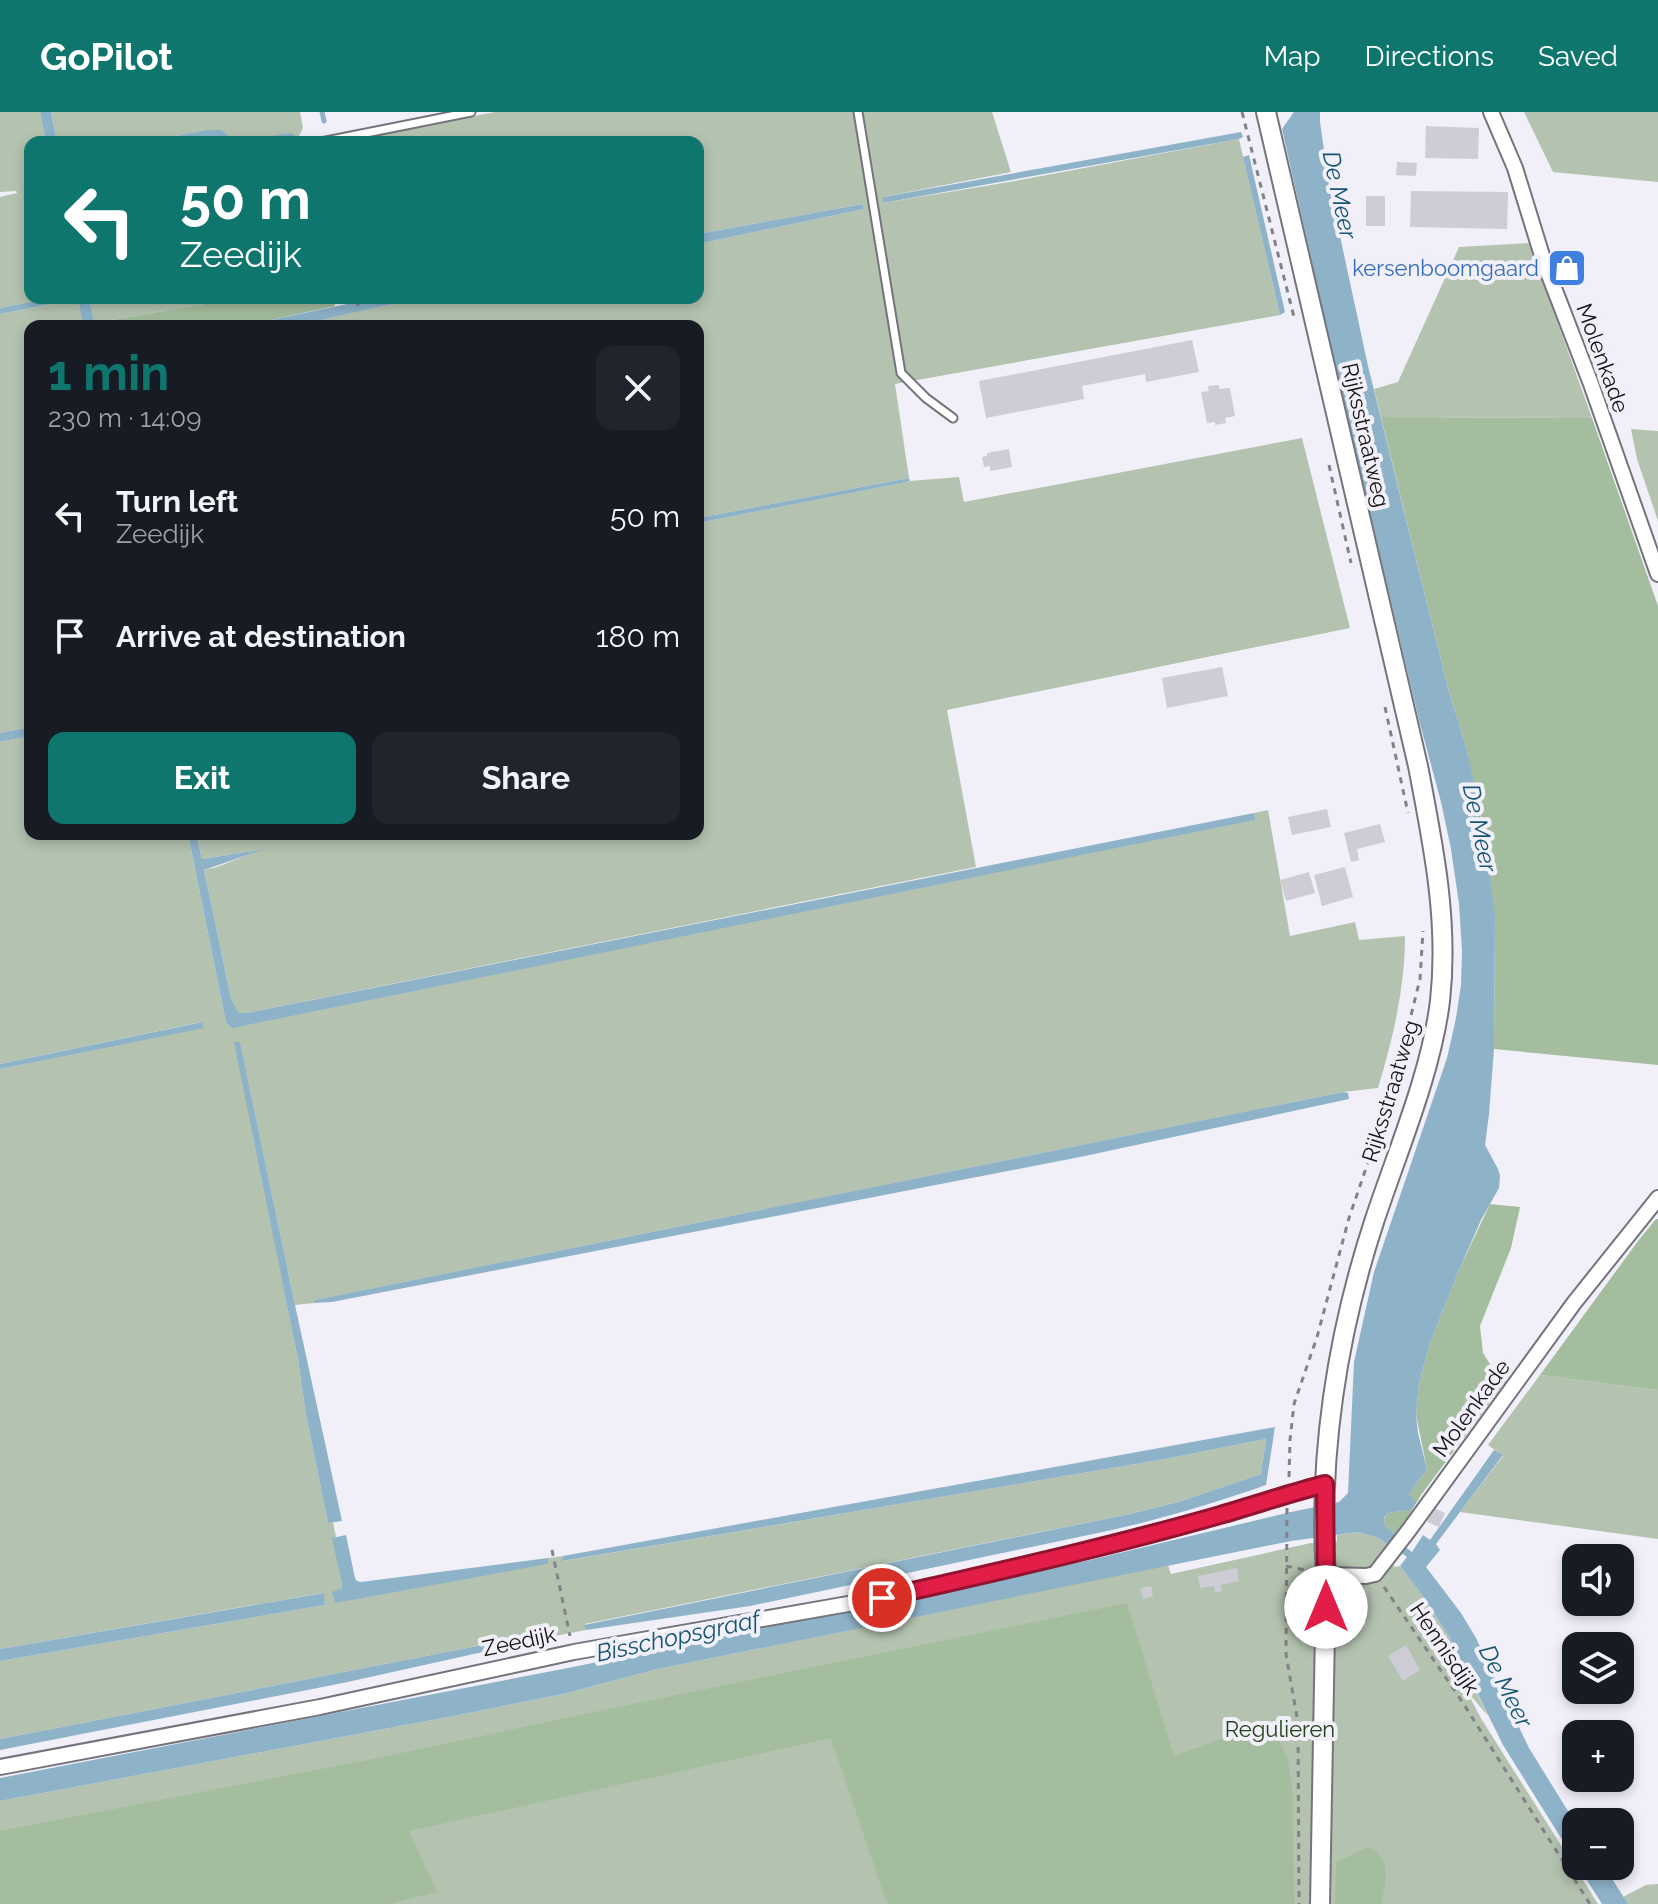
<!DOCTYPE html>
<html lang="en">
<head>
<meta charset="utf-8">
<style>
  :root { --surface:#171b24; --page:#20242c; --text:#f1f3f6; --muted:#9ea1a6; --accent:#0f766e }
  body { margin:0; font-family:Raleway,sans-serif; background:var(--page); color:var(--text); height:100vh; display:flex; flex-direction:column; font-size:30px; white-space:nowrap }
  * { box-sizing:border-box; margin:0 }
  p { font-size:26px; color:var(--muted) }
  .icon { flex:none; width:44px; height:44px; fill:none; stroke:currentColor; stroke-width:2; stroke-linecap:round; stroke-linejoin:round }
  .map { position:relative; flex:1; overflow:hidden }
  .side { position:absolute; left:24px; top:208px; width:680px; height:520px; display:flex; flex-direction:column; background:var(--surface); border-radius:16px; box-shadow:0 4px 12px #0003 }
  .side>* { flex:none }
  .banner { position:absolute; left:24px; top:24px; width:680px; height:168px; border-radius:16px; box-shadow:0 4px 12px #0003; background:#0f766e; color:#fff; overflow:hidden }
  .fabs { position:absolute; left:1562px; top:1432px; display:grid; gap:16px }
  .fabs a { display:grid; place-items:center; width:72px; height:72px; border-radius:16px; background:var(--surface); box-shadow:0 4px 12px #0003; font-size:40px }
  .pin { position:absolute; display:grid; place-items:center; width:68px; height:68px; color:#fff; margin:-34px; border:4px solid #fff; border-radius:50%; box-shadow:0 2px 8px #0007 }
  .me { position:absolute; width:88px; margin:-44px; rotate:0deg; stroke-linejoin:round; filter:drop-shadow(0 0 6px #0008) }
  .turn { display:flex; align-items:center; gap:28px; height:168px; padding:0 24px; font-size:36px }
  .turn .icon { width:104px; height:104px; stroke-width:2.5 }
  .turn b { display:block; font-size:56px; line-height:68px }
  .round { display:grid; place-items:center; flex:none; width:84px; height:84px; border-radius:16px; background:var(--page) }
  .summary { display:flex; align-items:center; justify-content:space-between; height:136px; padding:0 24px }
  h1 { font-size:48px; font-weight:700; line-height:60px; color:var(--accent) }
  .primary-button { display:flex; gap:16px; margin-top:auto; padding:16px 24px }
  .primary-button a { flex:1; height:92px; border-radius:16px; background:var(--accent); color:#fff; font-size:32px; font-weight:700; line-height:92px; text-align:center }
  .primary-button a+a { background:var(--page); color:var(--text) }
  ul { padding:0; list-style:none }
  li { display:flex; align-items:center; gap:24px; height:120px; padding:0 24px }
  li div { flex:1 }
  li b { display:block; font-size:30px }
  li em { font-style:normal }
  header { display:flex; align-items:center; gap:48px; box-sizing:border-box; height:112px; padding:0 40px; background:var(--accent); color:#fff }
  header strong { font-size:38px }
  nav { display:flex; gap:44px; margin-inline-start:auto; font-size:28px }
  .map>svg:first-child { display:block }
  .green { fill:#b4c3b0 }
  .forest { fill:#a4bd9e }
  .water { fill:#8eb3c9 }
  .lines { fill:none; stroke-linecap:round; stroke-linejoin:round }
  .stream { stroke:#8eb3c9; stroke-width:5 }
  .building { fill:#ceccd5 }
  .service-casing { stroke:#75747c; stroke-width:11 }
  .minor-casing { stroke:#75747c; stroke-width:18 }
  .secondary-casing { stroke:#75747c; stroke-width:22 }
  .path { stroke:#838288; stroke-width:3; stroke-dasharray:6 6; stroke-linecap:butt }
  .service { stroke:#fff; stroke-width:7 }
  .minor { stroke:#fff; stroke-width:14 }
  .secondary { stroke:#fff; stroke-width:18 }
  .route-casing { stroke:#92132f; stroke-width:20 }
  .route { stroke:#e11d48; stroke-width:14 }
  .labels { text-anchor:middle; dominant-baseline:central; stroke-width:8; stroke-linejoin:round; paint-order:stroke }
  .shop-label { font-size:22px; fill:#366cbe; stroke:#f1eff8; text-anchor:end }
  .street-label { font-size:22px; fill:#141316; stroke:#f1eff8 }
  .park-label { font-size:22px; fill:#214317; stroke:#f1eff8 }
  .water-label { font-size:24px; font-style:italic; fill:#145574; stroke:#f1eff8 }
</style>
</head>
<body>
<header>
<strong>GoPilot</strong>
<nav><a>Map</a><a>Directions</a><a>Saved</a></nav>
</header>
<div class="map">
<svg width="1658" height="1792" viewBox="0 0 1658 1792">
  <rect width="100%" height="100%" fill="#f1eff8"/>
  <!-- green -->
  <path class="green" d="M0,0H40L46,30H30V186H51L0,196V85L17,81L16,79L0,80Z
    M51,0H300L303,16L298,26L301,30H297L298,26L237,29L221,18H206L156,28L153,30H57Z
    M495,0H992L1011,60L883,85V91L1015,69L1239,27L1280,203L895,272L909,366L698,406V214H294L420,186H698V132L864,97L863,92L698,122V30H338Z
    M1524,0H1658V70L1553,60Z
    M1529,131L1592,306L1381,305L1374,277L1398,270L1459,135Z
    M89,186H239L94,211Z
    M73,188L79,192L83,214H30V615L0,621V202Z
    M1631,317L1658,319V409L1637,347Z
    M1302,326L1350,516L947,598L976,755L247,901H239L231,886L204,758L217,755L260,738L202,747L196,722H698V411L910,369L959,365L964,390Z
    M30,624V722H188L224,901L226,910L239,913L1254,708V701L1268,698L1290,824L1355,810L1359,828L1405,824C1405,875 1393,927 1378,976L1343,980L316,1188L314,1191L295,1193L240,931L235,930L298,1248L306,1303L328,1411L333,1410L336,1425L333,1426L342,1473V1476L338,1478L548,1452V1446L563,1444V1449L1160,1348L1266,1327L1261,1362L1178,1390L1130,1402L585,1512L586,1518L555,1524L553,1521L498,1530L0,1627V1549L325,1493L323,1481L0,1537V957L204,915L201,910L0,952V630Z
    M1540,1263L1658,1278V1427L1460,1400L1503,1344L1488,1333Z
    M1358,1420L1378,1426L1389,1433L1381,1440L1395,1455L1400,1454L1425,1487L1450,1526L1488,1604L1466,1578L1482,1608L1598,1792H0V1689L459,1603L563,1582L658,1557L1124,1462L1168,1453L1171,1462L1311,1431L1337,1430V1423Z
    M1658,1772V1792H1628L1623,1785L1646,1773Z"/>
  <!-- forest -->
  <path class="forest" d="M239,186H334L335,194L242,214H95L94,211Z
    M1381,305L1592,306L1658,494V953L1494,937L1495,803L1480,700L1467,638L1448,576Z
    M1490,1092L1520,1095L1511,1136L1480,1214L1483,1241L1493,1257L1506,1269L1421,1383L1397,1423L1385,1414L1384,1407L1388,1401L1409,1398L1415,1392L1409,1382L1427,1357L1416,1303L1419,1272L1430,1231L1460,1156Z
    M1656,1107H1658V1278L1540,1263L1638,1129Z
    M1127,1491L1174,1644L1270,1610L1288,1647L1293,1686L1294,1792H887L831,1626L409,1719L437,1780L389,1792H0V1719L373,1647L613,1596Z
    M1368,1735C1393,1747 1386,1769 1381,1792H1335L1336,1750Z"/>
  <!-- water -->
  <path class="water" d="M40,0H51L57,30H46Z
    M1294,0H1320V10L1329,73L1368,254L1448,576L1467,638L1475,674L1489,756L1495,803L1494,937L1489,1002L1485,1033L1498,1057L1500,1064L1499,1076L1481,1108L1460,1156L1430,1231L1419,1272L1416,1303L1418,1321L1427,1357L1409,1382L1416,1391L1410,1398L1388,1401L1384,1406L1385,1414L1397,1423L1389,1433L1378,1426L1358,1420L1291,1429L658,1557L563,1582L459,1603L0,1689V1666L573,1555L1086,1449L1291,1400L1339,1390L1348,1381L1354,1250L1374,1160L1447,946L1456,906L1461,873L1462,839L1459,792L1451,737L1441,690L1419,608L1335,254L1282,17Z
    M206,18H221L237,29L291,21L298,26L297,30H153L156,28Z
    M1241,20L1243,25L1239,27L883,91V85Z
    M1249,43L1285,200L1280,203L1243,45Z
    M863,92L864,97L698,132V122Z
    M51,186H89L95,214H83L79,192L72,188L0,202V196Z
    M376,186H420L294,214H242Z
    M909,366L910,369L901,371L698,411V406Z
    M30,615V624L0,630V621Z
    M1254,701L1255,708L232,916L226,910L224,901L188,722H196L202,747L265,737L204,758L231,886L239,901H247Z
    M202,910L204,916L0,957V952Z
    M234,930H240L295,1193L342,1409L328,1411L306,1303L298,1248Z
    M1343,980L1348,981L1349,987L1085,1044L332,1190L314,1191L315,1188Z
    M1275,1315L1266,1373C1215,1391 1165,1406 1112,1418L750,1494L586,1518L584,1513L1130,1402L1178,1390L1261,1362L1266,1327L1160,1348L562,1449L563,1444Z
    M1494,1338L1503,1343L1436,1432L1440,1438L1426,1455L1461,1501L1476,1526L1529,1636L1576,1712V1750L1503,1633L1450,1526L1425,1487L1400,1454L1407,1445L1400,1440L1404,1434L1412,1440L1423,1423L1430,1428Z
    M346,1423L355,1466L357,1469L361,1470L548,1446V1452L335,1491L332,1480L342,1476V1473L332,1426Z
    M324,1481L325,1493L0,1549V1537Z
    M553,1521L555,1524L343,1571L0,1638V1627L498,1530Z
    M1578,1754H1604L1628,1792H1602Z"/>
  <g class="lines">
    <!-- stream -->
    <path class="stream" d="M322,0L324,9"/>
  </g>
  <!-- building -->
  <path class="building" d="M1426,14L1479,16L1478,47L1425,46Z
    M1397,50L1417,51L1416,64L1396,63Z
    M1411,79L1508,80L1507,117L1410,115Z
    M1366,84H1385V114H1366Z
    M1570,139L1579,165L1562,171L1553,145Z
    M1192,228L1199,260L1146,270L1145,262L1082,274L1084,287L986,306L979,269Z
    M1219,273V277L1230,276L1235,304L1225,306L1226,311L1215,313V310L1207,311L1201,280L1209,279L1208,274Z
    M1009,337L1012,355L990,359V354L984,355L982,345L987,344V341Z
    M1222,555L1228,584L1167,596L1162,566Z
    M1327,697L1331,715L1292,723L1288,705Z
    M1380,712L1385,730L1357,737L1359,748L1351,750L1344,721Z
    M1345,755L1353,785L1322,794L1314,763Z
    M1309,760L1315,781L1286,789L1280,768Z
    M1434,1396L1445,1401L1439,1415L1427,1410Z
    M1237,1456L1239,1469L1221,1473L1222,1479L1215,1481L1214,1474L1200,1476L1198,1464Z
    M1151,1474L1153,1484L1143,1487L1140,1476Z
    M1340,1476H1368L1366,1515H1339Z
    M1406,1533L1420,1558L1403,1569L1388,1544Z"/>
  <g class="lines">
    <!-- service casing -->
    <g class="service-casing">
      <path id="service" d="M858,0L901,261L926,286L953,306
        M321,30L471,0"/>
    </g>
    <!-- minor casing -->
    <g class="minor-casing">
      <path id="minor" d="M1491,0L1515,56L1544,150L1591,272L1658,462
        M1326,1463L1366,1464L1375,1462L1409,1418L1574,1191L1658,1086
        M0,1655L320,1595L574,1540L882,1486L1068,1443L1221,1403L1289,1381L1325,1372"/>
    </g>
    <!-- secondary casing -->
    <g class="secondary-casing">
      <path id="secondary" d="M1266,0L1418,654C1433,732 1449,809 1440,889C1431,962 1397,1040 1374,1110C1337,1223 1318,1345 1326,1463L1320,1792"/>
    </g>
    <!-- path -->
    <path class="path" d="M1242,0L1295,209
      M357,188L359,200
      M1329,353L1351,451
      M1385,595L1408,701
      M1289,1365L1290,1328L1294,1292L1317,1225L1349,1106L1392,980L1420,867L1423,819
      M1287,1396L1286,1542L1298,1611L1299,1792
      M552,1438L570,1524
      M1286,1454L1309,1459
      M1384,1475L1463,1591L1590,1792"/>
    <!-- service -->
    <use href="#service" class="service"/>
    <!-- minor -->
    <use href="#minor" class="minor"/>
    <!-- secondary -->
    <use href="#secondary" class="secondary"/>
  </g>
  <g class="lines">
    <!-- route casing -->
    <g class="route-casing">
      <path id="route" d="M882,1486C995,1460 1109,1435 1220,1403C1255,1393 1290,1381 1325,1372L1326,1495"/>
    </g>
    <!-- route -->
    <use href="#route" class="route"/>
  </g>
  <!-- icons -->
  <defs>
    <g id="shop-square" transform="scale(2)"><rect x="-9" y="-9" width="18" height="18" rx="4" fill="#3f7fe0" stroke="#f1eff8"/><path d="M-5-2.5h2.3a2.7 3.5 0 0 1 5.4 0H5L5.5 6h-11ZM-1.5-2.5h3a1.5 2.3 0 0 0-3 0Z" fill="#fff"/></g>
  </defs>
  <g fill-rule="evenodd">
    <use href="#shop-square" x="1567" y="156"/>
  </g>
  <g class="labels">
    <!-- shop labels -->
    <g class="shop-label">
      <text x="1539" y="156">kersenboomgaard</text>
    </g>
    <!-- street labels -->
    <g class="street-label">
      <text transform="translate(1603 246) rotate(70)">Molenkade</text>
      <text transform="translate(1366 323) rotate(77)">Rijksstraatweg</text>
      <text transform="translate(1390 979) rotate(-73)">Rijksstraatweg</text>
      <text transform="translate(1471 1296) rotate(-54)">Molenkade</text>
      <text transform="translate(519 1529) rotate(-12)">Zeedijk</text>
      <text transform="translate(1445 1536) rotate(56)">Hennisdijk</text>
    </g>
    <!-- park labels -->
    <g class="park-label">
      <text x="1280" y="1617">Regulieren</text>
    </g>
    <!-- water labels -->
    <g class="water-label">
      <text transform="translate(1340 83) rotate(78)">De Meer</text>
      <text transform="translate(1480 716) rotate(78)">De Meer</text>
      <text transform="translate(678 1524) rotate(-12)">Bisschopsgraaf</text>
      <text transform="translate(1506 1574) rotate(63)">De Meer</text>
    </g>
  </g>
</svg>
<div class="fabs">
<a><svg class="icon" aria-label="sound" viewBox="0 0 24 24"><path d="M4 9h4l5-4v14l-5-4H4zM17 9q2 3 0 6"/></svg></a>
<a><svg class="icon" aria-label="layers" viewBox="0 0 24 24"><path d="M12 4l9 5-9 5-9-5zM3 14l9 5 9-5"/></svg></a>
<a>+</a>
<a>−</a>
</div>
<div class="pin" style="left:882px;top:1486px;background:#d93025"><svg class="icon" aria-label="arrive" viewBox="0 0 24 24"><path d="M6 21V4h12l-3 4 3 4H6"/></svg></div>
<svg class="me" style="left:1326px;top:1495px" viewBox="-20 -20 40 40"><circle r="19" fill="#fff"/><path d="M0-13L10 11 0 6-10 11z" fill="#e11d48"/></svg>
<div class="banner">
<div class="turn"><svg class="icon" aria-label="left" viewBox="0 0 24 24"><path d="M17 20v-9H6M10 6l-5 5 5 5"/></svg><div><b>50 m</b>Zeedijk</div></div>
</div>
<section class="side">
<div class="summary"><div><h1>1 min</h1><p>230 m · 14:09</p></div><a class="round"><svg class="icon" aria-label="close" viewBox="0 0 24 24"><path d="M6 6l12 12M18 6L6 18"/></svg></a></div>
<ul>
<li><svg class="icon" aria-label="left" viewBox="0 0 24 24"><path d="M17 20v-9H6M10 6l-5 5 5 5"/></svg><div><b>Turn left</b><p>Zeedijk</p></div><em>50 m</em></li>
<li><svg class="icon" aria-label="arrive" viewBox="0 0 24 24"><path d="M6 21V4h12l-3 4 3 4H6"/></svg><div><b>Arrive at destination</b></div><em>180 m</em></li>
</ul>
<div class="primary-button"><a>Exit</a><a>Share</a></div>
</section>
</div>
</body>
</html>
